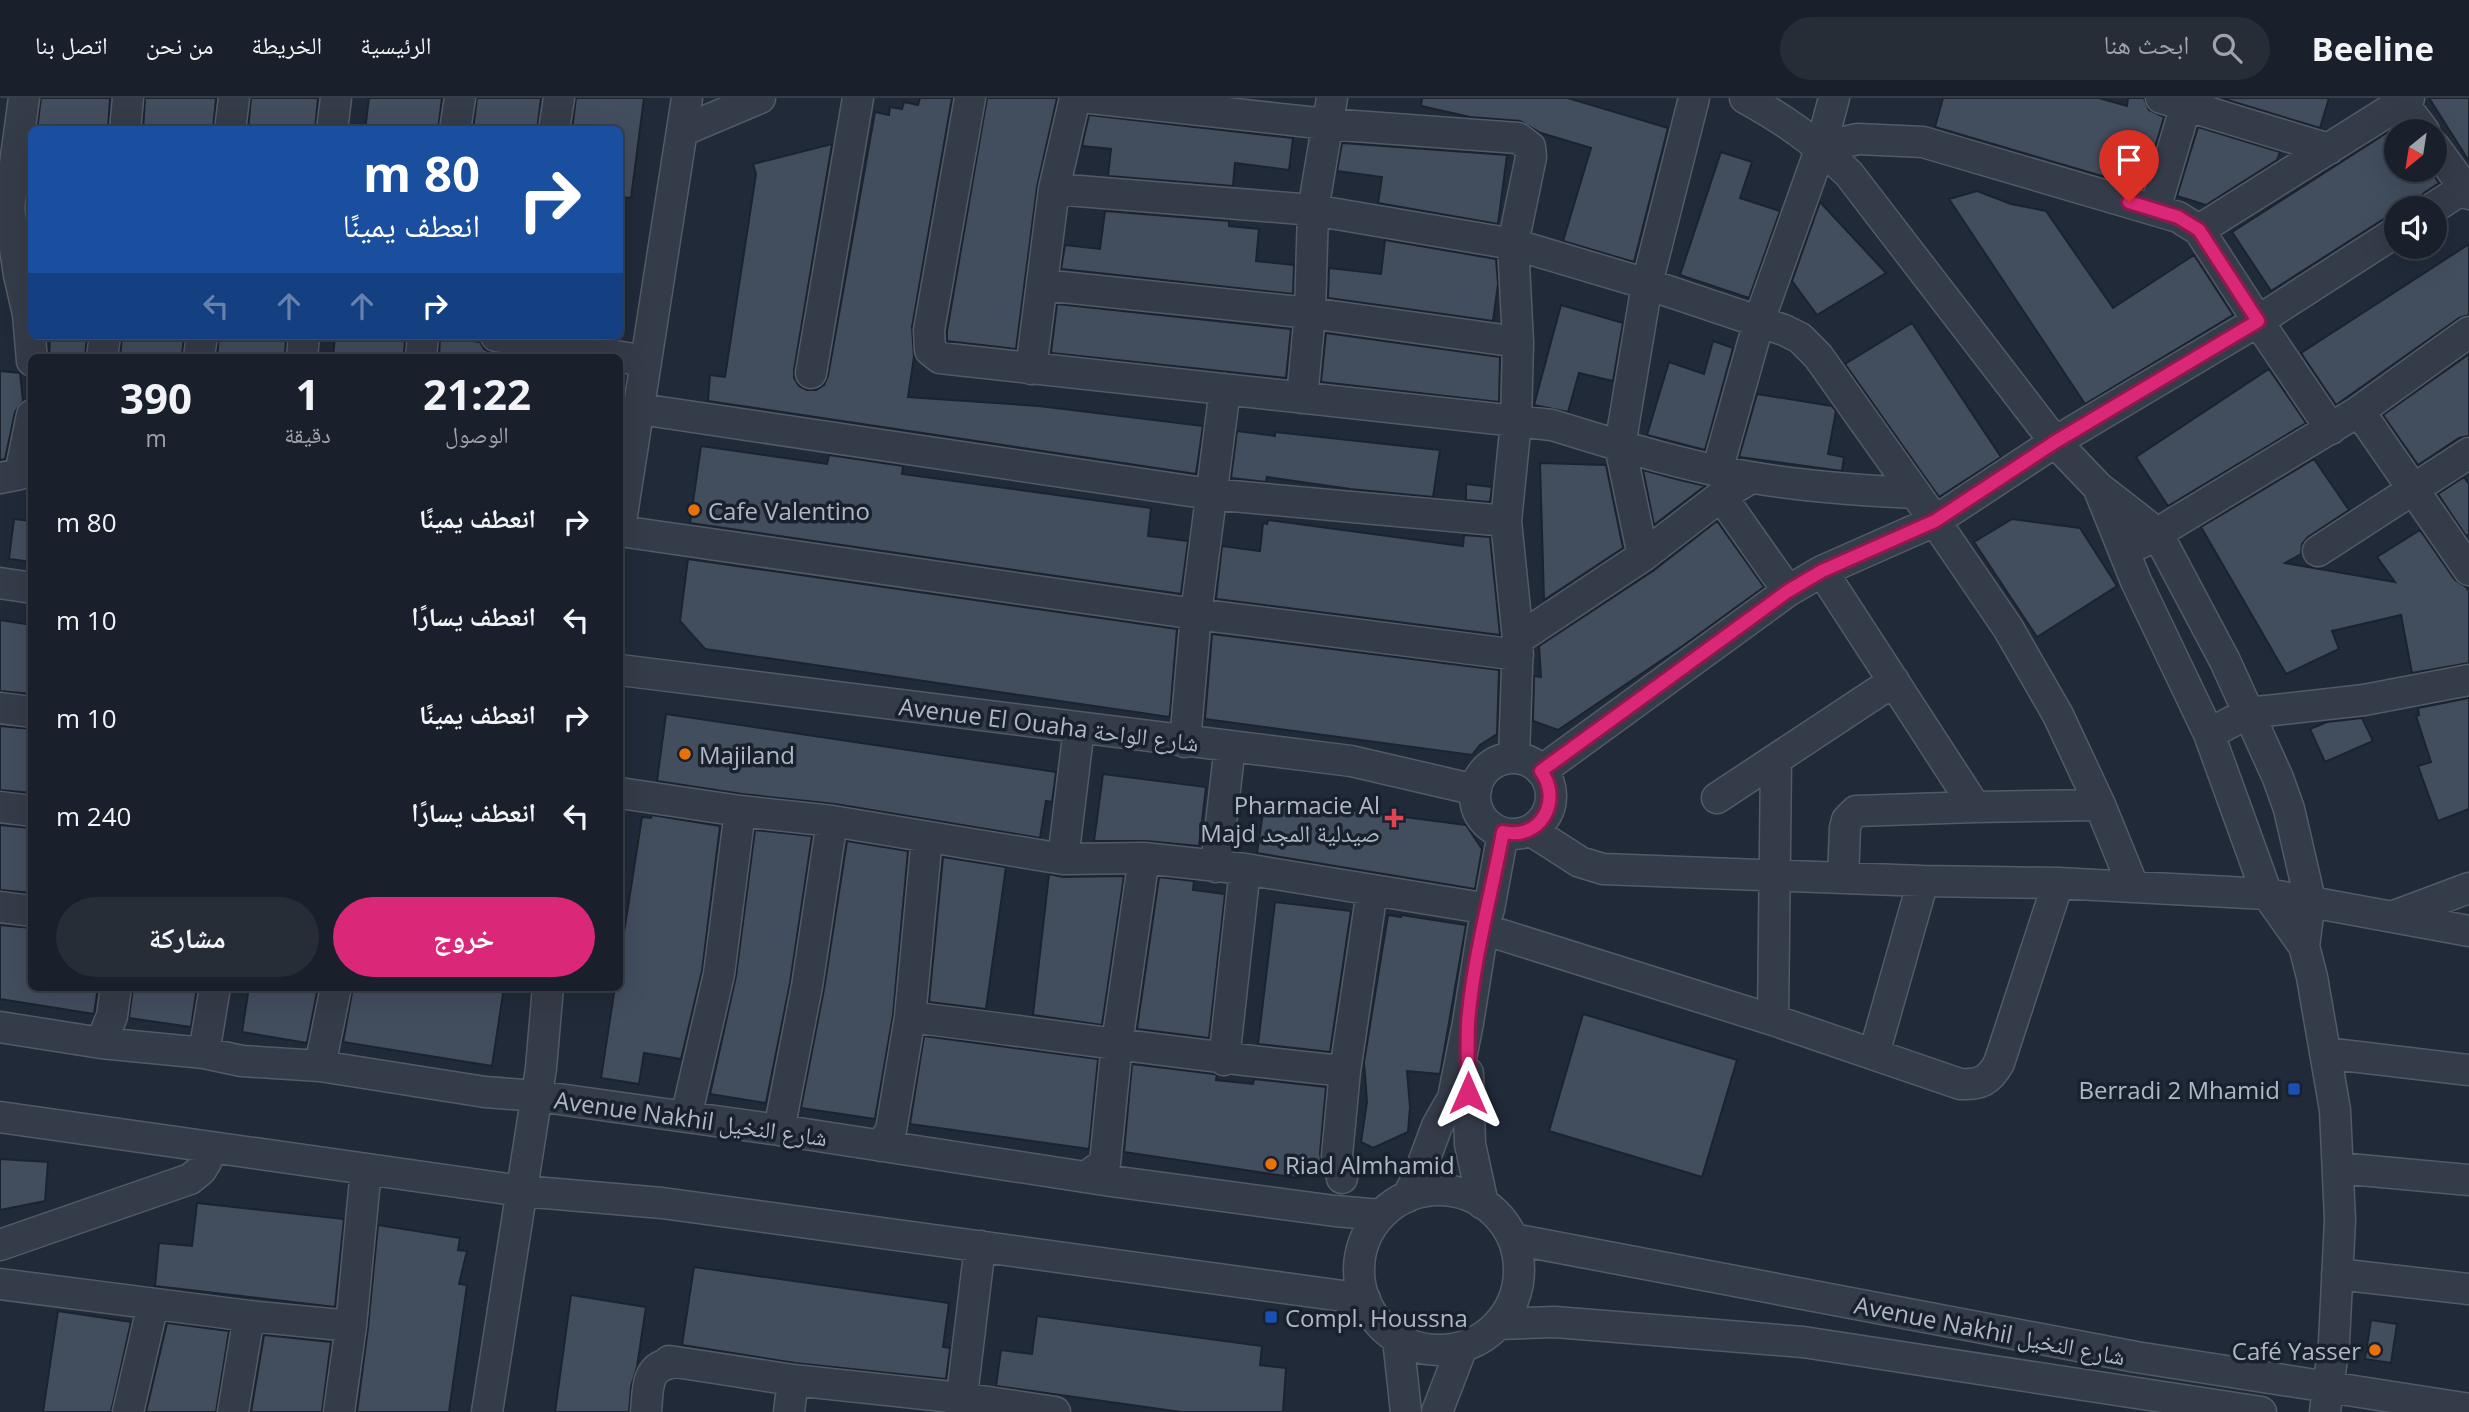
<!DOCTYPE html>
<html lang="ar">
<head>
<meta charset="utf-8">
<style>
  :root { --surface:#19202b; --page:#262d37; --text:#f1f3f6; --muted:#9fa3a9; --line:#373e47; --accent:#db2777 }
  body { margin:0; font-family:"Open Sans","Noto Naskh Arabic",sans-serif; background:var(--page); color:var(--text); direction:rtl; height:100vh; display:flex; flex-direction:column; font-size:26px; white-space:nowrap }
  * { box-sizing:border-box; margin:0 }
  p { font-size:23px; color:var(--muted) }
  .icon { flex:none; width:38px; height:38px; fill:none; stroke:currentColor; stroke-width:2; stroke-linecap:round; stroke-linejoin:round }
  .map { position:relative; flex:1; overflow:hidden; direction:ltr }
  .details { position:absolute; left:28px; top:256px; width:595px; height:637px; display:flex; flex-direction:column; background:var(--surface); border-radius:10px; box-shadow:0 7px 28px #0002,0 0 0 2px var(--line); direction:rtl }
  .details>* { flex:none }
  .top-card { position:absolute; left:28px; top:28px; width:595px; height:214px; border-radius:10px; box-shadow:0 7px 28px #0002,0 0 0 2px var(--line); direction:rtl; background:#1a4fa0; color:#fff; overflow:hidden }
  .needle { width:46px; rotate:210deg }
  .controls { position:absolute; left:2384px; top:21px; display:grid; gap:14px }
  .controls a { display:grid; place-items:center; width:63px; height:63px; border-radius:50%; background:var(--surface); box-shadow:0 7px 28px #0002,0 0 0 2px var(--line); font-size:35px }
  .pin { position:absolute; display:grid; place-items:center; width:60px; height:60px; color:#fff; margin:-72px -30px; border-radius:50% 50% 50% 0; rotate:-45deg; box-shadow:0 0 7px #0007 }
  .pin .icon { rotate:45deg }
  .me { position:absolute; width:77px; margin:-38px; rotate:0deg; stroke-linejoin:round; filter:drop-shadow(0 0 5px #0008) }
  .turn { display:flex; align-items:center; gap:24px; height:147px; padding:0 28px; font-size:32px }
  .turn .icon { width:91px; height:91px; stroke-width:2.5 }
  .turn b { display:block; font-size:49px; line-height:60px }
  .lanes { display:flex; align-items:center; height:66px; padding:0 28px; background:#0003; justify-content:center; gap:35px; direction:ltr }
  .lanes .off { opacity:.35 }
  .eta { display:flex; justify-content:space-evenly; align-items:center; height:119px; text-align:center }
  .eta b { font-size:42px; font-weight:700; line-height:49px }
  .primary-button { display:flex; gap:14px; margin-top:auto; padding:14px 28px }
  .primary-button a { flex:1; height:80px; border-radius:42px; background:var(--accent); color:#fff; font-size:28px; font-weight:700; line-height:80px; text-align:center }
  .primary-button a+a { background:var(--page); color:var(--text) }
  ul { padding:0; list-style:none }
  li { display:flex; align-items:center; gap:21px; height:98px; padding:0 28px }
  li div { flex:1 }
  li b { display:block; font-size:26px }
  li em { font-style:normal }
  header { display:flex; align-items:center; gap:42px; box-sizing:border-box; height:98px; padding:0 35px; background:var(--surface); border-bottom:2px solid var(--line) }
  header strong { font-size:33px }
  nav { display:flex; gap:38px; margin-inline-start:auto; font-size:24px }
  .search { width:490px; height:63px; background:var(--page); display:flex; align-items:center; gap:18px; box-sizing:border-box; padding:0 24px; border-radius:38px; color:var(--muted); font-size:26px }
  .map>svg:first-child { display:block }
  .building { fill:#424d5e; stroke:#1c2330; stroke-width:2 }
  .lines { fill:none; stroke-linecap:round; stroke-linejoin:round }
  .minor-casing { stroke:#525a67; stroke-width:33 }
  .minor { stroke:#353c49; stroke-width:30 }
  .route-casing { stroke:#8e194d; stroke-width:18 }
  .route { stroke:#db2777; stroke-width:12 }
  .food-dot { fill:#e8710a; stroke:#1a212e; stroke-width:2.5 }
  .health-dot { fill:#e0444e; stroke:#1a212e; stroke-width:2.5 }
  .transit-dot { fill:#1a4fb4; stroke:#1a212e; stroke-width:2.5 }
  .labels { text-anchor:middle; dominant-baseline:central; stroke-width:7; stroke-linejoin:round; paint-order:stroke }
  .poi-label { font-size:24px; fill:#afb7c5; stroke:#1a212e; text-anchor:start }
  .street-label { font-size:24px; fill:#afb7c5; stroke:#1a212e }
</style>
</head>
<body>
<header>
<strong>Beeline</strong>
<div class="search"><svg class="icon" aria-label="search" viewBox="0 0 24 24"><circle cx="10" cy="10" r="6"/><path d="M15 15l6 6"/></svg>ابحث هنا</div>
<nav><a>الرئيسية</a><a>الخريطة</a><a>من نحن</a><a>اتصل بنا</a></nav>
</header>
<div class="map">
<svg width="2469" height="1314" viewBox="0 0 2469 1314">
  <rect width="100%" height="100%" fill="#212a39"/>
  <!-- building -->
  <path class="building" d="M41,0H110L108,32H37Z
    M145,0H216L213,32H143Z
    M251,0H318L315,32H248Z
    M369,0H442L438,32H365Z
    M477,0H541L537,32H473Z
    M576,0H644L631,100L620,99V32H572Z
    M920,0H952L912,229L914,259L908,299L1039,308L1203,328L1196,376L708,303L710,277L725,279L756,76L753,66L832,46L794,272V280L799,288L807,292H816L824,287L828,278L875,14L889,17L890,9L902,11L904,4L918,7Z
    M987,0H1057L1037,89L1016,251L947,243V233Z
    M1422,0H1568L1668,30L1634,164L1563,143L1591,50L1541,35L1520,23L1470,19L1421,8Z
    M1943,0H2099L2127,8L2128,0H2144L2149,12L2164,19L2143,90L1935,29Z
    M2221,0H2329L2320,30Z
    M2429,0H2469V63Z
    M1089,17L1293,40L1289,72L1235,65L1233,88L1108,78L1111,51L1082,48Z
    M2198,29L2280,54L2277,62L2206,107L2177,98Z
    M2396,29V72H2430L2439,85L2424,95L2417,104L2407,110H2396V117L2387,119L2271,193L2232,134Z
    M1342,45L1507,57L1498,126L1378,105L1382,79L1337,73Z
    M1721,54L1752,64L1740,100L1780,113L1749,200L1680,177Z
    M1977,93L2011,106L2046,113L2113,210L2194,157L2233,217L2085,306L1949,101Z
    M1820,104L1886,175L1817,217L1792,183Z
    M1105,113L1229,123V128L1259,131L1256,163L1294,167L1293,196L1061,171L1065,147L1100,151Z
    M1385,142L1496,161L1498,186L1493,223L1328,200L1329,170L1381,176Z
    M2469,146V217L2459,220L2336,307L2301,255Z
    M1057,206L1291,231L1286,280L1051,255Z
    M1561,207L1623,225L1613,283L1579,275L1568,314L1534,307Z
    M1912,225L2001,359L1939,399L1845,266Z
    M1326,235L1500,259L1499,304L1321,284Z
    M50,238H87L85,259H49Z
    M122,238H184L182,259H120Z
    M219,238H286L285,259H217Z
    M335,238L405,239L404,259H333Z
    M440,239L480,244L484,251L492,255L515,259H439Z
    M1713,243L1733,250L1705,352L1647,337L1669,264L1704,276Z
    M2469,256V338L2459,340L2418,367L2383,317Z
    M2269,271L2306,325L2168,408L2136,359Z
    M0,273L20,275L23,303L15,314L5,361L0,362Z
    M1757,296L1832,308L1836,313L1828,356L1844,359L1842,373L1739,359Z
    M1237,333L1275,338V334L1440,352L1433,399L1350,391L1267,379L1266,384L1231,380Z
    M701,348L827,366L829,357L903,368L902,376L1151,410L1148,438L1188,443L1181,496L690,425Z
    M2314,361L2349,412L2308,439L2302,446L2301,456L2285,465L2395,484L2377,459L2420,432L2455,482L2466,489L2469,493V565L2412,575L2401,517L2332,533L2339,551L2286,576L2201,429Z
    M1540,365L1606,367L1623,450L1544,502Z
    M1643,372L1672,380L1705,388L1654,427Z
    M2464,379L2469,386V436L2466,438L2438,396Z
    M1466,386L1492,389L1490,404L1466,402Z
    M14,421L32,423V464L9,461Z
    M2012,421L2080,430L2117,488L2037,539L1974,444Z
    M1268,422L1463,448L1464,437L1490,439L1500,537L1216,501L1222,448L1260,453L1263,425L1267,426Z
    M1717,423L1764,489L1684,547L1558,632L1533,623L1534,578L1541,579L1539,548L1653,473Z
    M688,461L1177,531L1170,616L1169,619L705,551L680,523Z
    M0,522L32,527V596L0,593Z
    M1212,536L1499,572L1497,636L1480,647L1472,657L1205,621Z
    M2469,600V711L2438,723L2418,668L2431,664L2416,618L2419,617L2418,610Z
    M666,616L1056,674L1052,704L1046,703L1040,740L835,706L742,696L657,683Z
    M2362,620L2373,643L2325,664L2310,631L2327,624Z
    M0,628L32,631V695L0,692Z
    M1103,676L1206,689L1199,748L1146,743H1094Z
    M1265,701L1466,727L1482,751L1475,791L1257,755Z
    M652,717L720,728L702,873L681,961L644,955L639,986L601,980L615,889H620V860L642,719L651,720Z
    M0,727L32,730V795L0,792Z
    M755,732L812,738L790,885L766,1005L710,996L736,878Z
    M847,743L908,753L893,917L875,1021L801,1010L824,891Z
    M943,759L1006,769L986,911L929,904Z
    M1049,776L1063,779L1124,778L1102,927L1033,917Z
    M1159,779L1194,783L1193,792L1225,796L1209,940L1137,931Z
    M1275,804L1351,813L1330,954L1258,946Z
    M1388,817L1401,819V817L1466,827L1440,976L1407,973L1410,1009L1408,1034L1373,1050L1361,1044L1367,1004L1364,964Z
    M0,827L32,830V889H98L94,916L0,901Z
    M133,889H197L191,929L129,920Z
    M249,889H318L307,945L242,934Z
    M353,889H504L492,968L343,944Z
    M1583,916L1737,962L1702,1079L1549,1033Z
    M924,938L1098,961L1089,1051L910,1026Z
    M1132,966L1214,976L1217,977L1216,982L1253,986L1254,981L1326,989L1320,1055L1322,1070L1298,1080L1124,1054Z
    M0,1061L48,1064L45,1103L0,1112Z
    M197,1105L344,1121L335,1209L155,1188L159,1145L192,1148Z
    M378,1127L460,1140L458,1152L467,1153L459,1186L467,1187L449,1314H357L368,1230Z
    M694,1169L949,1205L943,1249L950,1250L946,1281L795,1265L682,1247Z
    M571,1197L646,1209L637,1269L631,1289L629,1314H555Z
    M58,1213L131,1224L111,1314H43Z
    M1037,1218L1262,1248L1260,1267L1286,1270L1283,1314H1181L996,1288L1001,1252L1032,1256Z
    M2371,1222L2397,1226L2391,1265L2365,1261Z
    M167,1225L229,1233L216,1314H146Z
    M264,1237L331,1244L322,1314H251Z"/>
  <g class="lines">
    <!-- minor casing -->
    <g class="minor-casing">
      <path id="minor" d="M24,0L9,110L19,177L28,216L32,263
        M970,0L929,232L930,252L940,260L1552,327C1607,344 1662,361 1718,373C1782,387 1849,392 1915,395
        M1090,0L1327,26L1518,40L1530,49L1531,59L1513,146L1518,244L1516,324L1506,423L1518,541L1514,660
        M1745,0C1785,22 1816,44 1849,76L2055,344L2098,389L2157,435L2225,563L2278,680L2289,711L2310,802L2304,848
        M2161,0L2329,51
        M2399,0L2424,33
        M125,32L128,0
        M230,32L234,0
        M332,32L336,0
        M455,32L460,0
        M554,32L559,0
        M682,33L760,0
        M2434,48L2469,96
        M1821,49L1858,41L1923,44L2178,119L2199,132L2258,223L2331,331
        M1054,91L1313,112L1513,146L1647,186L1784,232L1800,240L1818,258L1935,423L2008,530L2058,617L2100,707L2133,788
        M2433,110L2469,87
        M2155,111L2186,7
        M2199,132L2409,0
        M1043,187L1310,215L1518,244
        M496,238L645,263
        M102,259L105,238
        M199,259L202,238
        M302,259L304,238
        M421,259L423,238
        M1031,271L1054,91L1075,0
        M811,275L858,0
        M1302,300L1310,215L1313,112L1332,0
        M640,311L1210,396L1506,423
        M2359,313L2469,234
        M1717,373L1759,223L1821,49L1834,0
        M0,380L20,376L32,317
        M2098,389L2136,483L2209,636L2267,796L2304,848L2312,879L2335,1012L2340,1122L2334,1245L2325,1314
        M1721,398L1788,493
        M620,430L687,0
        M620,433L1196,516L1518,557
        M2141,445L2359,313L2469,472
        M2318,453L2469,355
        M1643,458L1620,348L1647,186L1694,0
        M1822,473L1975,709L2100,707
        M0,485L32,490
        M1518,541L1643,458L1721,398L1751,380
        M620,572L1351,663L1476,692
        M0,610L32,614
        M2209,636L2248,615L2364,602L2469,582
        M1185,644L1196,516L1225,291
        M1475 698a38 38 0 1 1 76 0a38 38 0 1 1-76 0Z
        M1541,673L1788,493L1822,473L1935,423L2055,344L2258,223L2396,134
        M620,695L740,713L832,723L1063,761L1144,760L1245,771L1489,811
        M1717,700L1894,583
        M0,709L32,713
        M1530,732L1580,764L1603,771L1923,783L2058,785L2267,796L2469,833
        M1063,761L1079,630
        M1216,769L1230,648
        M1843,780L1845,730L1847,722L1856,713L1975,709
        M0,809L32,813
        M2394,818L2469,790
        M1483,831L1773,922L1960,986C1980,987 1989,983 1999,965L2058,785
        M910,919C1055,937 1199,959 1345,973
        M1773,922L1776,662
        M0,929L101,945L204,955L242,963L320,968L485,994L537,998L779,1032L1111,1083L1335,1113L1381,1117
        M101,945L112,918L116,889
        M204,955L215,889
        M2325,955L2469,972
        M1874,956L1923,783
        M1224,962L1245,771
        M320,968L336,889
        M1468,975L1470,1046L1483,1106
        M0,1019L522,1093L662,1105L1365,1201
        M686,1019L719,876L740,713
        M779,1032L807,888L832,723
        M881,1048L891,1032L910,919L927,739
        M2338,1070L2469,1082
        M1086,1079L1105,1065L1117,945L1144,760
        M1342,1080L1337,1057L1345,973L1372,793
        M1359 1172a80 80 0 1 1 160 0a80 80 0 1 1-160 0Z
        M1407,1099L1418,1079L1437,1028L1453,1000L1468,925L1483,831L1489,811L1503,735
        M1513,1141L2136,1259L2469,1311
        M0,1147L190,1081L201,1072L207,1062L203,1049
        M2337,1176L2469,1191
        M0,1186L249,1218L351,1228
        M1499,1226L1555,1224L1803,1244L2261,1314
        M1398,1241L1406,1314
        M128,1314L153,1206
        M233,1314L249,1218
        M339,1314L351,1228L366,1071
        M487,1314L541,970L548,889
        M646,1314C648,1296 645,1270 668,1266L669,1263L793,1282L961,1300L1055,1314
        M789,1314L793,1282
        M960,1314L980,1148
        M1437,1314L1462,1249"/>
    </g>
    <!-- minor -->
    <use href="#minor" class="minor"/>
  </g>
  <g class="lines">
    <!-- route casing -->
    <g class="route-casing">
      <path id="route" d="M1468,995C1468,972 1467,948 1468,925C1473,861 1491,798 1503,734C1540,743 1563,703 1541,673L1788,493L1822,473L1935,423L2055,344L2258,223L2199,132L2178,119L2129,104"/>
    </g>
    <!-- route -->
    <use href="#route" class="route"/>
  </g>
  <!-- markers -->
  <g class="food-dot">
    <circle cx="694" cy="412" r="7"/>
    <circle cx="685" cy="656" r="7"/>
    <circle cx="1271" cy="1066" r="7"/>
    <circle cx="2375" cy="1252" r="7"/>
  </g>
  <path class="health-dot" d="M1390.5 709.5h7v7h7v7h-7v7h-7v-7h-7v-7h7z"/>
  <g class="transit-dot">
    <rect x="2287" y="984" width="14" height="14" rx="3.5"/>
    <rect x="1264" y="1212" width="14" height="14" rx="3.5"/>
  </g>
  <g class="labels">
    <!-- poi labels -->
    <g class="poi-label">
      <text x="708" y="412">Cafe Valentino</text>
      <text x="699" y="656">Majiland</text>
      <text x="1380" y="706" text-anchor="end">Pharmacie Al<tspan x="1380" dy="28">Majd صيدلية المجد</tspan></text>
      <text x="2280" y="991" text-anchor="end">Berradi 2 Mhamid</text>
      <text x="1285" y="1066">Riad Almhamid</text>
      <text x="1285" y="1219">Compl. Houssna</text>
      <text x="2361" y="1252" text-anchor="end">Café Yasser</text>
    </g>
    <!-- street labels -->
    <g class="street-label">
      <text transform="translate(1049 626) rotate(7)">Avenue El Ouaha شارع الواحة</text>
      <text transform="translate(691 1020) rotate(8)">Avenue Nakhil شارع النخيل</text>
      <text transform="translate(1990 1232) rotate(11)">Avenue Nakhil شارع النخيل</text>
    </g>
  </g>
</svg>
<div class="controls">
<a><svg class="needle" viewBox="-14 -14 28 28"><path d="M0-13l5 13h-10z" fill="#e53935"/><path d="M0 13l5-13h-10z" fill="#9fa3a9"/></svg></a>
<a><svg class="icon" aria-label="sound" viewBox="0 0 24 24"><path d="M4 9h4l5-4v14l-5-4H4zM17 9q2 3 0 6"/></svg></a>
</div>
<div class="pin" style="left:2129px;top:104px;background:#d93025"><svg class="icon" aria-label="arrive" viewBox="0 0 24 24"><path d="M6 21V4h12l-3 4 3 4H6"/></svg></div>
<svg class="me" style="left:1468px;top:995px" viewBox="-20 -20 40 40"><path d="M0-17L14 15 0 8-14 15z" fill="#db2777" stroke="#fff" stroke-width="4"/></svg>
<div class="top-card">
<div class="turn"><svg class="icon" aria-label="right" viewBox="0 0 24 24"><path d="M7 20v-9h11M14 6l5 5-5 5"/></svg><div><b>80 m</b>انعطف يمينًا</div></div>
<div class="lanes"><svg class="icon off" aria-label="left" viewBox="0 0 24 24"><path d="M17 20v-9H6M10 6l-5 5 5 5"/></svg><svg class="icon off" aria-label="ahead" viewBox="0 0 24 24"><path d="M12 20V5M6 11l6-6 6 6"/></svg><svg class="icon off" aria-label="ahead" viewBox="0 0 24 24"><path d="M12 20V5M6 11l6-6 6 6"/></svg><svg class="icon" aria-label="right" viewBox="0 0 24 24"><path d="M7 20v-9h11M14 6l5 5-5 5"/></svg></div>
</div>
<section class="details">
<div class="eta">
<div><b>21:22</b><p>الوصول</p></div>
<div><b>1</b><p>دقيقة</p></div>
<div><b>390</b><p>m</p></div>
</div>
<ul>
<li><svg class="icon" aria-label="right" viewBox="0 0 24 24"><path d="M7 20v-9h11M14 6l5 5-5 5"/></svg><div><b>انعطف يمينًا</b></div><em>80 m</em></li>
<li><svg class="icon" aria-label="left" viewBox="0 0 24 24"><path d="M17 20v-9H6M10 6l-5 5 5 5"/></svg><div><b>انعطف يسارًا</b></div><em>10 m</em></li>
<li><svg class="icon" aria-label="right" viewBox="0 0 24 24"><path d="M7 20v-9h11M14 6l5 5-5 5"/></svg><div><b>انعطف يمينًا</b></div><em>10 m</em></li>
<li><svg class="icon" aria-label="left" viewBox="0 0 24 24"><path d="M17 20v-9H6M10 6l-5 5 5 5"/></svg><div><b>انعطف يسارًا</b></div><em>240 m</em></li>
</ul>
<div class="primary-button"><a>خروج</a><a>مشاركة</a></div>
</section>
</div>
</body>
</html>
